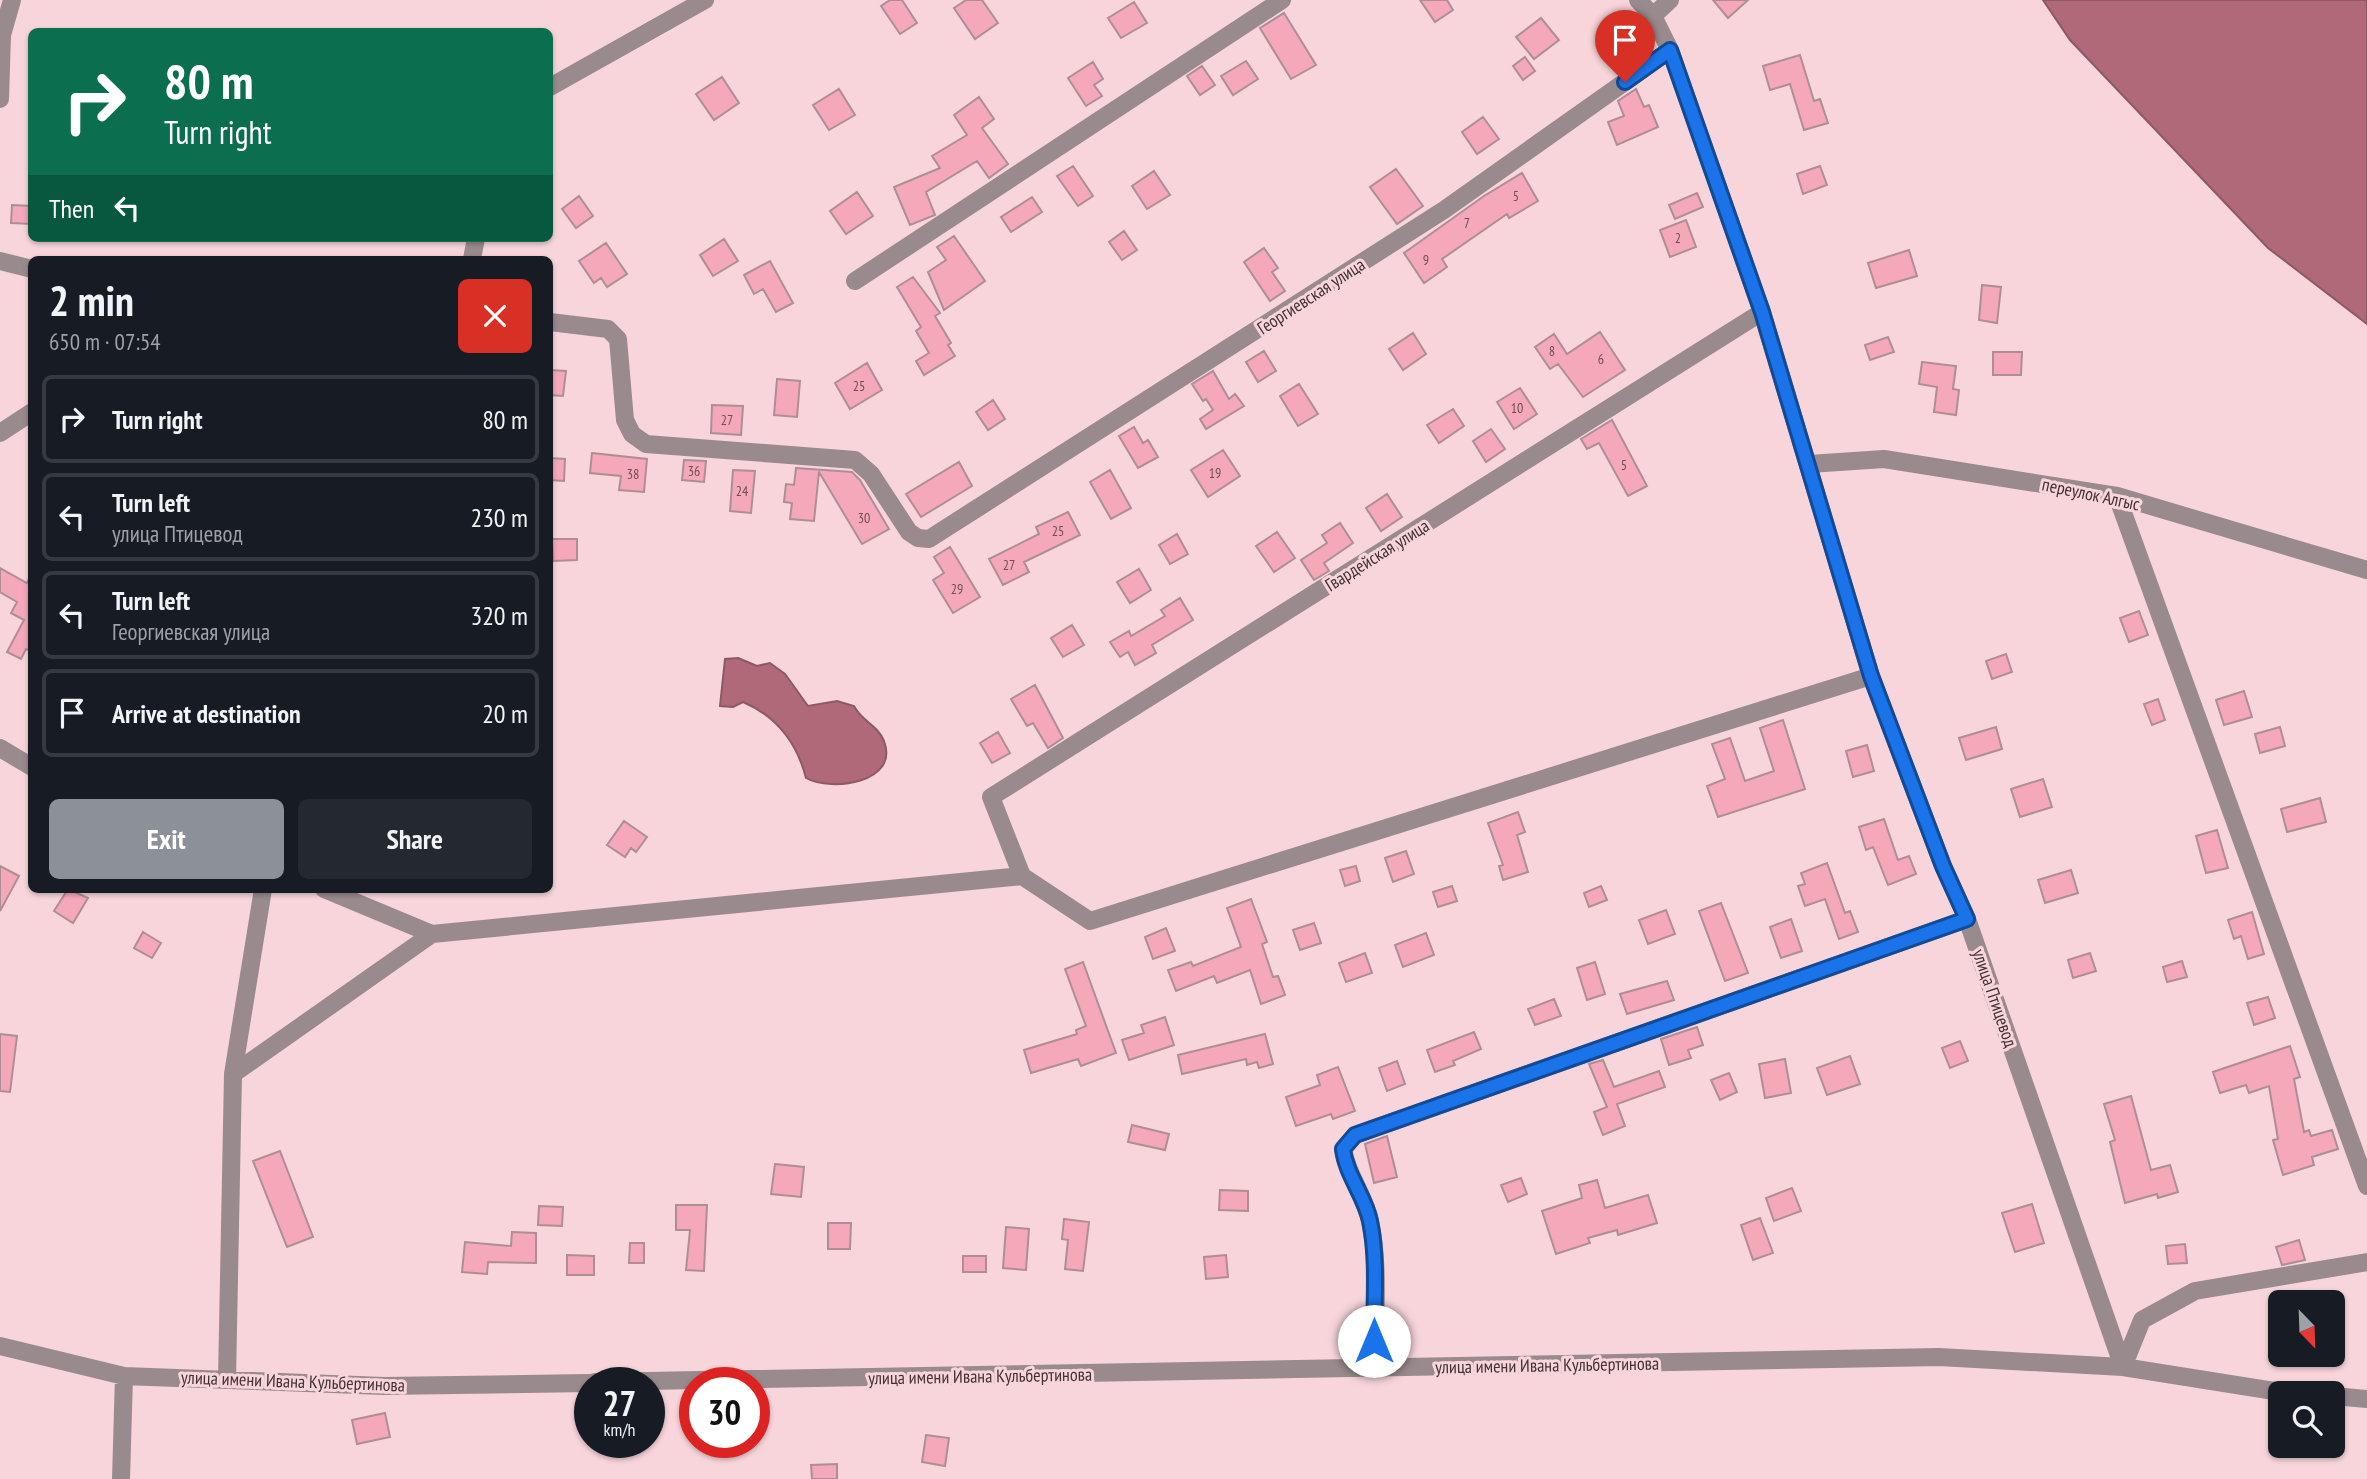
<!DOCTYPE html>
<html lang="en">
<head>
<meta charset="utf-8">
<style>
  :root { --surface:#171b24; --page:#242831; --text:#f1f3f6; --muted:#9ea1a6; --line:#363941; --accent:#8c9099 }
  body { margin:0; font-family:"PT Sans Narrow",sans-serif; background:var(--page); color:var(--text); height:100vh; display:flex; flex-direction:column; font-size:26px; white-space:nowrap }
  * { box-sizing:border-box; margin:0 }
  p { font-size:23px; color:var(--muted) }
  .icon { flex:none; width:38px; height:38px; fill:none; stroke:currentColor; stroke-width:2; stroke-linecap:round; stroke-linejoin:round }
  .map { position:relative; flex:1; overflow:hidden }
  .side { position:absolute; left:28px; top:256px; width:525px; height:637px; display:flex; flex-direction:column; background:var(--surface); border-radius:10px; box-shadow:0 2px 5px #0004 }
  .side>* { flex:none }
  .hud { position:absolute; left:28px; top:28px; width:525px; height:214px; border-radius:10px; box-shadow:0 2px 5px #0004; background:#0b6e4f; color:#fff; overflow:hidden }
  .needle { width:46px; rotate:157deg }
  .tools { position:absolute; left:2268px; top:1290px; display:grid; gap:14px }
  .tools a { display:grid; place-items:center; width:77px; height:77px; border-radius:10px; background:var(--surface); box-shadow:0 2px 5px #0004; font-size:35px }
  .speed { position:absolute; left:574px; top:1367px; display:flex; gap:14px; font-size:35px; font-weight:700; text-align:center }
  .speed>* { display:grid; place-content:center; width:91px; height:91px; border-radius:50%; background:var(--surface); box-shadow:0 2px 5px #0004; line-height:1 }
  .speed small { font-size:18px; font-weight:400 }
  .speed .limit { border:10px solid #d22; background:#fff; color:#111 }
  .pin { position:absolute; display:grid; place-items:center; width:60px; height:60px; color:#fff; margin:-72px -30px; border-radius:50% 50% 50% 0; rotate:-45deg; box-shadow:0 0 7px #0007 }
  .pin .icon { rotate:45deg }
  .me { position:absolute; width:77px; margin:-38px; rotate:0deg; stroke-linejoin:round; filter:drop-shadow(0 0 5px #0008) }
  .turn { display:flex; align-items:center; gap:24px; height:147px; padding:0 21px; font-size:32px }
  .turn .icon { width:91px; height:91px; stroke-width:2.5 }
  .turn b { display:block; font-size:49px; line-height:60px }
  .then { display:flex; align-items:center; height:66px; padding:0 21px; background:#0003; gap:14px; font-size:26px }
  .round { display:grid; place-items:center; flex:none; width:74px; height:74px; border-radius:10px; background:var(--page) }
  .overview { display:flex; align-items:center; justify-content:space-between; height:119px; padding:0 21px }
  h1 { font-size:42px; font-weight:800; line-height:52px }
  .action { display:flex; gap:14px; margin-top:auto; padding:14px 21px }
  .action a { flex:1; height:80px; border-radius:10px; background:var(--accent); color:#fff; font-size:28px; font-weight:800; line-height:80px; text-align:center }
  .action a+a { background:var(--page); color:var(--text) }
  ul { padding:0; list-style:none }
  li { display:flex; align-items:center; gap:21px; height:88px; margin:0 14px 10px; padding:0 7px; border:4px solid var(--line); border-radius:10px }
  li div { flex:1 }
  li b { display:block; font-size:26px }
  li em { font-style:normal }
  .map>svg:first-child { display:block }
  .water { fill:#af6979; stroke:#8e5865; stroke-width:2 }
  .building { fill:#f5a8b9; stroke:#ae8e94; stroke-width:2 }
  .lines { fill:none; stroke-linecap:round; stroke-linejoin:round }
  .minor { stroke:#998a8d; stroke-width:18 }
  .route-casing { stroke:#114b97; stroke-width:18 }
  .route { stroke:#1a73e8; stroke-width:12 }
  .labels { text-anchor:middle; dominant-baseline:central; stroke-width:6; stroke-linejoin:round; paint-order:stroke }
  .number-label { font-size:14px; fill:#6d5056 }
  .street-label { font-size:18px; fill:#403235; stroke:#f7d5db }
</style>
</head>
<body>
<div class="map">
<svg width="2367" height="1479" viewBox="0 0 2367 1479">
  <rect width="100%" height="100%" fill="#f7d5db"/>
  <!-- water -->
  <path class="water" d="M2043,0H2367V324L2268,248L2070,40Z
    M738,658L757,666L770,663L785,674L808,706L837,701L854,706C862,722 877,724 884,741C900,783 831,792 806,778C797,743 778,717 743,702L733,707L720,706L725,659Z"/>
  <!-- building -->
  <path class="building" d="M890,0H902L917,23L900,34L881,6Z
    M966,0H982L998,23L975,39L954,8Z
    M1420,0H1447L1453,10L1435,22Z
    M1713,0H1748L1728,18Z
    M1134,2L1147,23L1121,38L1108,18Z
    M1284,13L1316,65L1291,79L1260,28Z
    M1541,18L1559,40L1534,59L1516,37Z
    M1800,55L1814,101L1820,99L1828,123L1804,130L1790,84L1770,90L1763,66Z
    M1525,57L1535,71L1523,80L1513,66Z
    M1246,61L1258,79L1233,95L1221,76Z
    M1093,62L1103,79L1094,85L1102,96L1086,106L1068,78Z
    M1202,66L1215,85L1200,95L1187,76Z
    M722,77L739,103L714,120L696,94Z
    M839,89L855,115L829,130L813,105Z
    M1636,89L1644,107L1649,105L1658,127L1617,145L1608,122L1624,116L1618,101Z
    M979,97L994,119L982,128L1008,164L989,178L977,161L926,192L935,215L910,225L894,187L940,168L932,156L967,135L954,115Z
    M1483,117L1499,139L1477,154L1462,132Z
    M1073,166L1093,196L1078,206L1057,176Z
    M1820,166L1827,185L1803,194L1797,174Z
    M1396,169L1423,206L1397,224L1370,187Z
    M1154,171L1170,195L1147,209L1132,186Z
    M1522,173L1538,201L1509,218L1507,214L1442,259L1447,267L1424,283L1404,253L1484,196Z
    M857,192L873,216L846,234L830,211Z
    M1697,193L1703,207L1675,219L1669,205Z
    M579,196L593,216L576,228L562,209Z
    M1032,197L1042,212L1011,232L1001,217Z
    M12,205L32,206V224L11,223Z
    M1686,220L1696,247L1670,257L1660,230Z
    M1124,231L1137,250L1122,260L1109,242Z
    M954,236L985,281L944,310L928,272L946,260L937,247Z
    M724,239L738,261L713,276L700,255Z
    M606,243L627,274L607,287L601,278L594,283L579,261Z
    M1264,248L1278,268L1272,272L1285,291L1270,301L1244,262Z
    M1909,250L1917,276L1876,288L1868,263Z
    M770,261L793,303L776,312L763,289L754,294L744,275Z
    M913,277L940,313L935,316L951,343L948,345L955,356L924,375L916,361L929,353L916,331L921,327L897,287Z
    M1982,285L2001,287L1997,323L1979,320Z
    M1600,332L1625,370L1583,397L1558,364L1550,369L1535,347L1554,334L1567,354Z
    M1413,333L1426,354L1403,370L1389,349Z
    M1888,337L1894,352L1870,360L1865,345Z
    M1264,351L1276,371L1258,382L1246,362Z
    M1993,352H2022L2021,375H1993Z
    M1922,362L1956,366L1953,389L1959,390L1956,415L1934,412L1937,387L1919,384Z
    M867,363L882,390L850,409L835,383Z
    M550,370L566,371L563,396L550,395Z
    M1213,371L1229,399L1235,394L1244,406L1206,429L1200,419L1213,410L1206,399L1203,401L1192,384Z
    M777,379L800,381L797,417L774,415Z
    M1299,384L1318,414L1298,426L1280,396Z
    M1520,388L1537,414L1514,429L1497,402Z
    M993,400L1005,419L988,430L976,412Z
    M712,405L743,406L741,435L711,433Z
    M1453,409L1464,426L1439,443L1427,425Z
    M1612,420L1647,486L1628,496L1599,443L1587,449L1581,439Z
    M1134,427L1143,443L1148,440L1158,457L1138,468L1119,436Z
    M1491,429L1505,449L1486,462L1473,441Z
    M1223,450L1240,476L1208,497L1191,470Z
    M592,453L647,459L644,492L619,490L621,476L590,473Z
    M550,458L565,459L564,481L550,480Z
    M684,460L706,461L704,482L682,480Z
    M959,462L972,486L921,517L906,494Z
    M796,468L852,472L860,480L889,529L862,544L819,472L814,521L790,519L792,503L784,502L786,484L794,485Z
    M733,470L755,471L751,513L730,511Z
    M1110,470L1131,508L1111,519L1090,482Z
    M1387,494L1402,517L1381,531L1366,508Z
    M1068,512L1080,535L1024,562L1029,572L1003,585L989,559L1039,534L1036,527Z
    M1340,523L1353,543L1324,563L1329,571L1314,580L1301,560L1327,543L1322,535Z
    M1277,532L1295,558L1274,572L1256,546Z
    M1177,534L1188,554L1170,564L1159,545Z
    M552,539H577V560L553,561Z
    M950,547L980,597L953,613L933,580L944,573L934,557Z
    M0,568L27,583L32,573V651L26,649L21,659L7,652L24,620L11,613L17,602L0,592Z
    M1139,569L1151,590L1130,603L1117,582Z
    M1180,598L1193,620L1152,645L1156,653L1135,665L1128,652L1120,657L1110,642L1129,631L1131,636L1165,616L1161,610Z
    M2139,611L2148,635L2129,642L2120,618Z
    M1072,625L1084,645L1063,657L1051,638Z
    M2006,654L2012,672L1992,679L1986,661Z
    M1035,685L1063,738L1048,748L1033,723L1027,726L1011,699Z
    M2244,691L2252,717L2224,725L2216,700Z
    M2158,699L2165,720L2152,725L2144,704Z
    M1783,720L1805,789L1718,817L1707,786L1725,779L1712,744L1730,738L1745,781L1774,771L1760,728Z
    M1996,727L2002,749L1966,760L1959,738Z
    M2280,727L2285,746L2260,753L2255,734Z
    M998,732L1010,753L992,763L980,743Z
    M1867,745L1874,771L1853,777L1846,751Z
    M2043,779L2052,807L2020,817L2011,789Z
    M2320,798L2326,822L2287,832L2281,809Z
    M1518,812L1525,832L1517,835L1528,872L1503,880L1499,866L1503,865L1488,823Z
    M1884,819L1898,860L1909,856L1916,874L1888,885L1873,847L1866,850L1859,827Z
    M624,821L647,837L636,852L631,848L625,857L607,845Z
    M2217,830L2228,868L2206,873L2196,836Z
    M1406,851L1414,874L1393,882L1385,858Z
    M1827,863L1845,913L1850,911L1858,932L1839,939L1825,899L1805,906L1798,886L1805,884L1801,873Z
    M0,866L19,876L0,911Z
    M1356,866L1360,881L1345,886L1340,870Z
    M2071,870L2078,893L2045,903L2038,880Z
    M1452,886L1457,901L1438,907L1433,892Z
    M1601,886L1607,900L1589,907L1584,893Z
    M68,889L88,898L73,923L54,911Z
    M1251,899L1267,942L1262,944L1273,977L1278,976L1285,995L1261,1004L1250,970L1217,983L1214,976L1176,991L1168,970L1191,962L1193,966L1241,947L1227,908Z
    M1721,903L1748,973L1725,981L1699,911Z
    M1666,910L1675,934L1648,944L1639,920Z
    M2252,912L2264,954L2248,959L2241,936L2234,939L2228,920Z
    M1791,919L1802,951L1781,958L1770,927Z
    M1314,923L1321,943L1300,950L1293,930Z
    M1166,928L1175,951L1153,959L1145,937Z
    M143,932L161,943L152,958L134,948Z
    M1426,933L1434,955L1403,967L1395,945Z
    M1365,953L1372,973L1346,982L1339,963Z
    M2090,953L2096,971L2073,978L2068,960Z
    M2182,961L2187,977L2167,982L2163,967Z
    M1083,962L1116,1053L1081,1066L1078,1059L1031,1073L1024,1050L1077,1034L1076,1030L1086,1026L1065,969Z
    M1595,962L1605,994L1587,1000L1577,968Z
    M1667,981L1674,1000L1627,1014L1620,994Z
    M2268,997L2275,1018L2254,1025L2247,1003Z
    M1554,999L1561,1016L1535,1025L1528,1009Z
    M1165,1017L1174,1045L1129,1060L1122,1040L1144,1033L1141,1025Z
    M1697,1027L1703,1045L1688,1050L1691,1058L1669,1065L1661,1039Z
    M1474,1032L1481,1049L1453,1061L1455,1065L1435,1072L1427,1050Z
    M0,1034L17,1036L10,1092L0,1091Z
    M1265,1034L1273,1064L1259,1068L1257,1062L1247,1065L1246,1059L1182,1074L1178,1055Z
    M1960,1041L1968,1061L1950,1068L1942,1048Z
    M2290,1046L2300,1077L2294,1079L2304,1132L2309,1130L2311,1136L2332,1130L2338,1149L2312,1157L2314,1165L2283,1175L2273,1140L2278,1139L2269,1086L2249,1093L2246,1085L2220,1093L2213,1072Z
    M1850,1056L1860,1084L1827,1095L1817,1068Z
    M1785,1059L1791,1093L1765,1098L1759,1064Z
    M1603,1060L1614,1087L1659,1071L1665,1087L1617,1104L1625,1126L1603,1135L1594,1112L1607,1107L1589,1064Z
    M1397,1061L1405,1084L1387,1091L1379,1068Z
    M1338,1067L1355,1111L1333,1119L1331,1114L1296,1126L1286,1097L1320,1085L1317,1075Z
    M1729,1073L1737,1092L1720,1100L1711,1080Z
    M2131,1096L2151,1170L2170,1165L2178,1192L2158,1198L2157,1194L2125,1203L2110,1142L2115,1140L2104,1104Z
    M1132,1125L1169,1134L1165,1150L1128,1142Z
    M1387,1136L1397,1177L1374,1183L1365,1144Z
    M280,1151L313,1237L287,1247L253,1161Z
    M775,1164L804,1167L801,1197L771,1194Z
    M1521,1178L1527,1194L1508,1202L1501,1185Z
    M1597,1180L1605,1208L1648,1195L1657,1223L1618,1235L1617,1230L1588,1238L1590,1243L1556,1254L1542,1211L1582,1198L1579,1185Z
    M1792,1188L1801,1211L1774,1221L1766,1198Z
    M1220,1190L1248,1191V1211L1219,1210Z
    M2032,1204L2044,1243L2015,1252L2002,1213Z
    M676,1205H707L704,1271L686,1270L690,1230H676Z
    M539,1206L563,1207L562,1226L538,1225Z
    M1760,1218L1773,1253L1753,1260L1741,1225Z
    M1064,1219L1089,1222L1083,1271L1065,1269L1068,1240L1062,1239Z
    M828,1223H851L850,1249H828Z
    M1006,1227L1029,1229L1026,1270L1003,1268Z
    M512,1232L536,1233V1263L488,1262L487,1274L462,1272L465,1242L511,1246Z
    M2299,1240L2305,1260L2282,1265L2276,1247Z
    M630,1243H644V1263H629Z
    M2185,1244L2187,1263L2168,1264L2166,1246Z
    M567,1255L594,1256V1275H567Z
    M1226,1255L1228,1277L1206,1279L1204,1257Z
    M963,1256H986V1272H963Z
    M385,1413L390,1437L357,1444L352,1420Z
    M926,1435L949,1438L945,1466L922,1462Z
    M837,1464V1479H812L811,1465Z"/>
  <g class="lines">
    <!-- minor -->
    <path class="minor" d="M1638,0L1653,16L1670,50L1762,312L1871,676L1943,866L1967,919L2123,1367
      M1653,16L1670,0
      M550,87L705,0
      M0,99L2,35L12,0
      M472,259L476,238
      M0,261L32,269
      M855,281L1282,0
      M550,322L608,329L618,339L625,420L632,434L646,444L855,460L871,474L909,532L918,538L929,539L1444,210L1670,50
      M0,433L32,412
      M1809,464L1884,459L2117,496L2367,570
      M2117,496L2367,1186
      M0,748L32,767
      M1022,876L991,797L1762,312
      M324,889L432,934
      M233,1074L263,889
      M0,1346L124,1376L384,1386L590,1383
      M2123,1367L2142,1320L2195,1291L2367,1262
      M1375,1369C1374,1321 1380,1268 1370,1221C1365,1196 1347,1175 1343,1149L1355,1135L1967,919
      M227,1380L233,1074L432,934L1022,876L1090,921L1871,676
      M595,1382L1939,1357L2123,1367L2287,1393
      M2333,1396L2367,1399
      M121,1479L124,1376"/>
  </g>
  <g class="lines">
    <!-- route casing -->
    <g class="route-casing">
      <path id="route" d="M1374,1341C1374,1302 1378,1259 1370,1221C1365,1196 1346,1175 1343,1149L1355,1135L1967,919L1943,866L1871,676L1762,312L1670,50L1625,82"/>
    </g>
    <!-- route -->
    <use href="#route" class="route"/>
  </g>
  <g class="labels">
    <!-- number labels -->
    <g class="number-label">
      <text x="1516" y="196">5</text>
      <text x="1467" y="223">7</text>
      <text x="1678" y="238">2</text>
      <text x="1426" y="260">9</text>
      <text x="1552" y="351">8</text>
      <text x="1601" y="359">6</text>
      <text x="859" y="386">25</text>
      <text x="1517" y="408">10</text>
      <text x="727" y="420">27</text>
      <text x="1624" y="465">5</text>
      <text x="694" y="471">36</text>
      <text x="1215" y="473">19</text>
      <text x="633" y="474">38</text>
      <text x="742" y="491">24</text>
      <text x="864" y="518">30</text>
      <text x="1058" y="531">25</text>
      <text x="1009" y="565">27</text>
      <text x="957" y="589">29</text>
    </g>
    <!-- street labels -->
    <g class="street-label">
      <text transform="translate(1311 296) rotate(-33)">Георгиевская улица</text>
      <text transform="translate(2091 494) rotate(12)">переулок Алгыс</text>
      <text transform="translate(1377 555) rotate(-32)">Гвардейская улица</text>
      <text transform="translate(1995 998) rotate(71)">улица Птицевод</text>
      <text transform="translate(1547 1365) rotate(-1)">улица имени Ивана Кульбертинова</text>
      <text transform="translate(980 1376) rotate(-1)">улица имени Ивана Кульбертинова</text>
      <text transform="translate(293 1381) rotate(2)">улица имени Ивана Кульбертинова</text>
    </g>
  </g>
</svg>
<div class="tools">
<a><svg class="needle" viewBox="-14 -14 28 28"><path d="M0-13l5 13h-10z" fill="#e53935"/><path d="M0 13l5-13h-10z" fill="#9ea1a6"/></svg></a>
<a><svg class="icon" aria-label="search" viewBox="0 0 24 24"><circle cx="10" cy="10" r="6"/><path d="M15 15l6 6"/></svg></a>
</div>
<div class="speed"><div>27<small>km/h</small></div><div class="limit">30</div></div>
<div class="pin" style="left:1625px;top:82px;background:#d93025"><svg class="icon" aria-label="arrive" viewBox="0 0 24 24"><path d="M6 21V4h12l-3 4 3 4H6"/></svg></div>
<svg class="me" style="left:1374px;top:1341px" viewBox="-20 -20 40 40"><circle r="19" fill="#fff"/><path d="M0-13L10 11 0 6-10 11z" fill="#1a73e8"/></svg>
<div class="hud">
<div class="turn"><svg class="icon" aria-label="right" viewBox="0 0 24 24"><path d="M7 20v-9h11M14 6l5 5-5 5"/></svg><div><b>80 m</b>Turn right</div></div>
<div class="then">Then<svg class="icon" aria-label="left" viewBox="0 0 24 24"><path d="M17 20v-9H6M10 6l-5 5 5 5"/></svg></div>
</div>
<section class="side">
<div class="overview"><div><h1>2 min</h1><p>650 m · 07:54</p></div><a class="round" style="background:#d93025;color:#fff"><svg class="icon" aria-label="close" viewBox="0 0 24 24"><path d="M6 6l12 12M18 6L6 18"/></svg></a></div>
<ul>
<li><svg class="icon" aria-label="right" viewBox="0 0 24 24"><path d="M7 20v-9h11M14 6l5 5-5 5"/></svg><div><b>Turn right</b></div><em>80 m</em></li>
<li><svg class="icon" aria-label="left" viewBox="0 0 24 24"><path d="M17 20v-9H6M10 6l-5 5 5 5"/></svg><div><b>Turn left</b><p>улица Птицевод</p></div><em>230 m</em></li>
<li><svg class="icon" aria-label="left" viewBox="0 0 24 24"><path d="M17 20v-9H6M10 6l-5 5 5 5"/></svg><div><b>Turn left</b><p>Георгиевская улица</p></div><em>320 m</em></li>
<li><svg class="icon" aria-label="arrive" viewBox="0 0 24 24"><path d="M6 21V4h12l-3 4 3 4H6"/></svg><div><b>Arrive at destination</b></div><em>20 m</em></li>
</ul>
<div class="action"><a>Exit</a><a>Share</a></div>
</section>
</div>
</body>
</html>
